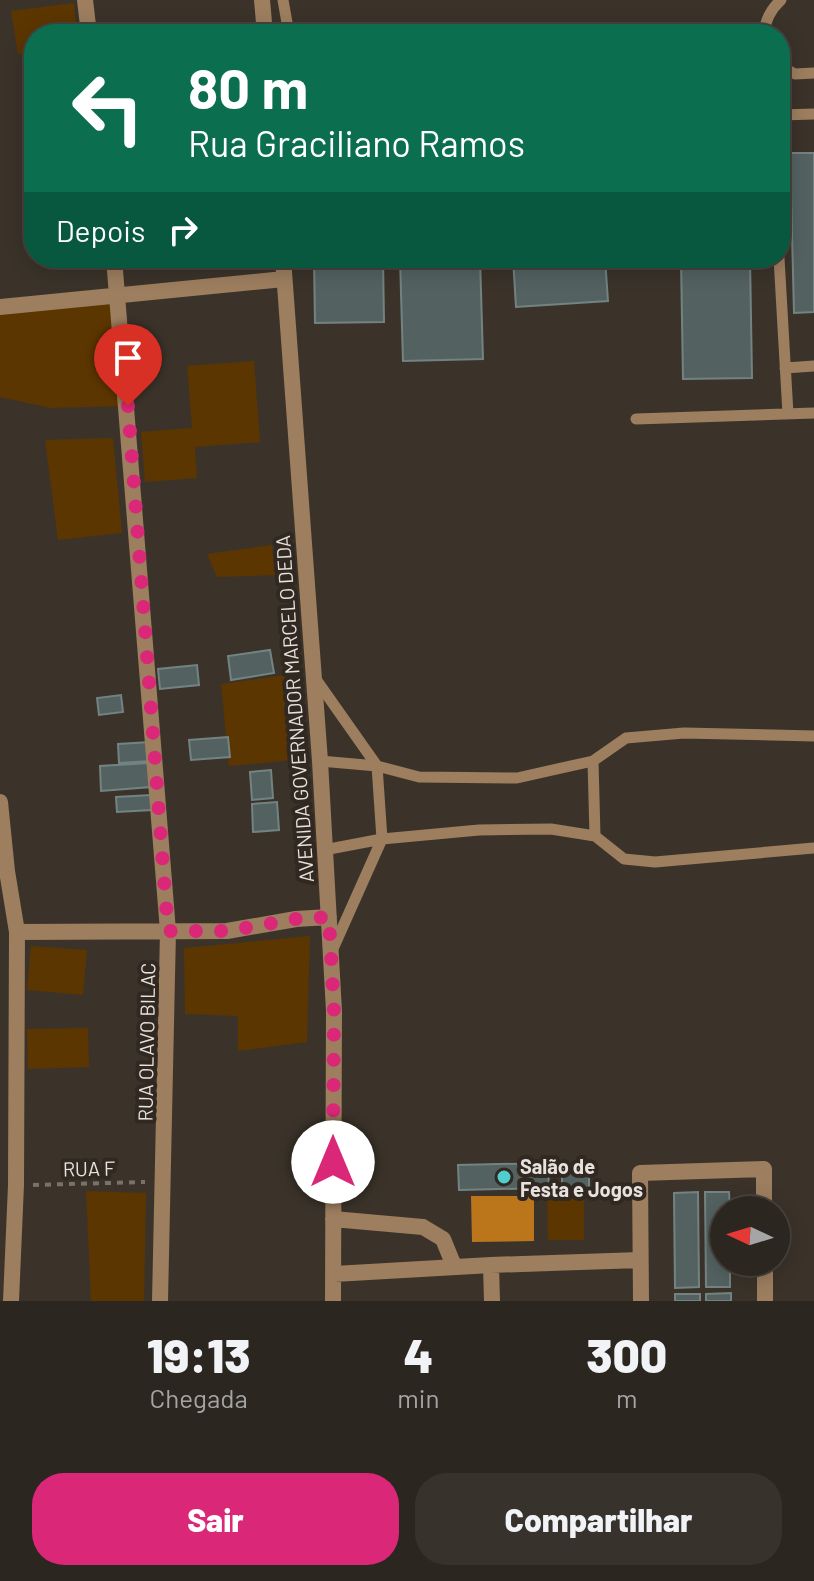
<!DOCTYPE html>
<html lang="pt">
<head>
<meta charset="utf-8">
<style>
  :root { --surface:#2c2620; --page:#38322d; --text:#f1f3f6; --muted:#a6a5a5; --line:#48433e; --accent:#db2777 }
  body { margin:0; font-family:Barlow,sans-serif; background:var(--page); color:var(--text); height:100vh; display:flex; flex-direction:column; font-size:30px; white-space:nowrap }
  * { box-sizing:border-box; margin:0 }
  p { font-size:26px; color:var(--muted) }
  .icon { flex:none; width:44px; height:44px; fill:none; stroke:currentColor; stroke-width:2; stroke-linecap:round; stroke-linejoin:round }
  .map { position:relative; height:1301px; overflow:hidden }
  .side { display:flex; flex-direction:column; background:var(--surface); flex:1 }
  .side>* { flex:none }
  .top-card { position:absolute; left:24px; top:24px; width:766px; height:244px; border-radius:32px; box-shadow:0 4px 20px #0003,0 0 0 2px var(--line); background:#0b6e4f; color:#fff; overflow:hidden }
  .needle { width:52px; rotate:274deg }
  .tools { position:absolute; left:710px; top:1196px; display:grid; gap:16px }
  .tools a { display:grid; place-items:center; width:80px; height:80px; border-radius:50%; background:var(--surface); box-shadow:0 4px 20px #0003,0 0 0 2px var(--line); font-size:40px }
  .pin { position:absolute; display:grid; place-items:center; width:68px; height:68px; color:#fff; margin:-82px -34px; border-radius:50% 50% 50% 0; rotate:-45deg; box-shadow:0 0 8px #0007 }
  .pin .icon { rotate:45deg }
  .me { position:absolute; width:88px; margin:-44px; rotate:0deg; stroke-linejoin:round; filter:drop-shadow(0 0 6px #0008) }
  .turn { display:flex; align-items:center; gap:28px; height:168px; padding:0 32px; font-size:36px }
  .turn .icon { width:104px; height:104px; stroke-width:2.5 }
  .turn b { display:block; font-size:56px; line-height:68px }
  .then { display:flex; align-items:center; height:76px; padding:0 32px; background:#0003; gap:16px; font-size:30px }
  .eta { display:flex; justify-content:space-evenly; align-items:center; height:136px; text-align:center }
  .eta b { font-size:48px; font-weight:800; line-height:56px }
  .cta { display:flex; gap:16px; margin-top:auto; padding:16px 32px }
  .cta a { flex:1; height:92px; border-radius:32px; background:var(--accent); color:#fff; font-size:32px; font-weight:800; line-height:92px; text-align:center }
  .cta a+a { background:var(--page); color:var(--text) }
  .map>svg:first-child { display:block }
  .green { fill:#5c3601 }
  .water { fill:#bb751a }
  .building { fill:#536261; stroke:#738382; stroke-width:2 }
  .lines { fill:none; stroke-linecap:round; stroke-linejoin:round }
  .path { stroke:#79726b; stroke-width:4; stroke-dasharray:6 6; stroke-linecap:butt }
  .lane { stroke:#9d7e5f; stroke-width:11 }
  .street { stroke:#9d7e5f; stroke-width:16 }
  .route { stroke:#db2777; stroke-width:14; stroke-dasharray:0 25.2 }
  .poi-dot { fill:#52cdcd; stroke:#312921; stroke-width:3 }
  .labels { text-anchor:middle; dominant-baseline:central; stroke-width:8; stroke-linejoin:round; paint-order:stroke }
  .street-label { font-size:20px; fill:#e7e2dd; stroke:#312921 }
  .poi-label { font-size:20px; font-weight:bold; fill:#e7e2dd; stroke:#312921; text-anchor:start }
</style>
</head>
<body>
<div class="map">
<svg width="814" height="1301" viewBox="0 0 814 1301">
  <rect width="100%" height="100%" fill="#3b332a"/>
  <!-- green -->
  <path class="green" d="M74,3L77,34H34V52L18,54L11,11Z
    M119,297L128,406L50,408L0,397V307Z
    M254,361L260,442L195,447L197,478L145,482L141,432L192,428L187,366Z
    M113,438L122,533L58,540L45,440Z
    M272,545L275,575L217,577L207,554Z
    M286,675L294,760L229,766L221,684Z
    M310,936L307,1042L238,1051V1016L185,1014L184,948Z
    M31,946L87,950L83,995L27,990Z
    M88,1028L89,1067L28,1069L27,1029Z
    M86,1191L146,1193L144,1301H91Z
    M584,1197V1240H548L547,1198Z"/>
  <!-- water -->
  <path class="water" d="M471,1196H534V1241L472,1242Z"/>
  <!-- building -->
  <path class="building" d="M790,153H814V312L794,313Z
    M314,258H383L384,322L315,323Z
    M400,258H480L483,359L403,361Z
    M513,258H605L608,301L516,307Z
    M611,258H671V262L611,263Z
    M681,258H750L752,378L683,379Z
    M270,650L274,673L231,680L228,656Z
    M197,665L199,685L160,689L158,669Z
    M121,695L123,712L99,715L97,698Z
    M228,737L230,757L191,760L189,740Z
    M150,742L151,761L119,763L118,744Z
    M149,763L151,787L101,791L100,766Z
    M271,770L273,798L252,800L250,772Z
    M151,795L152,810L117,812L116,797Z
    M277,802L279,830L253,832L252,804Z
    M548,1163L549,1188L459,1190L458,1165Z
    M562,1169L589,1170V1191H562Z
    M698,1192L699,1287L675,1288L674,1193Z
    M705,1192H729L730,1210H724V1262H730V1287H706Z
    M731,1293V1301H706V1294Z
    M675,1294H700V1301H675Z"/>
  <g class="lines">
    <!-- path -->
    <path class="path" d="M33,1185L145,1182"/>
    <!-- lane -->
    <path class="lane" d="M283,0L289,34
      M764,34C765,20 770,10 781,0
      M780,66L795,74L814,73
      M780,115L814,114
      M779,258L788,414
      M785,368L814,366
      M636,419L814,413
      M315,678L377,766L382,839L332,951
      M320,761L377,766L419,777L517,778L593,761L626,738L684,733L814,736
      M593,761L595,836
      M324,850L382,839L479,830L551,829L595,836L624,859L655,862L814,848"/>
    <!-- street -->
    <path class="street" d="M85,0L89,34
      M262,0L265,34
      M114,258L168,931L160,1301
      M283,258L320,761L334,1011L333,1301
      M0,307L284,279
      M0,802L7,871L17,932L16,1185L11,1301
      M17,932L227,931L296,919L329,917
      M333,1219L423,1227L443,1239L454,1266
      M765,1262V1301
      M334,1274L491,1265
      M492,1301L491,1265L640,1260
      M641,1301L640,1173L764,1169V1210"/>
  </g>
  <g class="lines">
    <!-- route -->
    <path class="route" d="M128,406L168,931H227L296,919L329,917L334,1011L333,1162"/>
  </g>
  <!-- markers -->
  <circle class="poi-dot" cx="504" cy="1177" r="8"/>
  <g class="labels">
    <!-- street labels -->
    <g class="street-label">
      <text transform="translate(294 709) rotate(-94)">AVENIDA GOVERNADOR MARCELO DEDA</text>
      <text transform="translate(146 1042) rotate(-89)">RUA OLAVO BILAC</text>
      <text transform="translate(89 1168) rotate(-1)">RUA F</text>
    </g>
    <!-- poi labels -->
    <g class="poi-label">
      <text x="520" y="1166">Salão de<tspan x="520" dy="23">Festa e Jogos</tspan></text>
    </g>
  </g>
</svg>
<div class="tools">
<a><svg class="needle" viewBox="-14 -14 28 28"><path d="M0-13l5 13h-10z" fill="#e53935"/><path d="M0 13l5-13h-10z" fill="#a6a5a5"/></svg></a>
</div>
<div class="pin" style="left:128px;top:406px;background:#d93025"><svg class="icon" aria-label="arrive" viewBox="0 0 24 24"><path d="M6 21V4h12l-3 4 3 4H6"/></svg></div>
<svg class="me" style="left:333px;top:1162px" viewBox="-20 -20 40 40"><circle r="19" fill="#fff"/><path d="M0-13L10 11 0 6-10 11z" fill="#db2777"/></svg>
<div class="top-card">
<div class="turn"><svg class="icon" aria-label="left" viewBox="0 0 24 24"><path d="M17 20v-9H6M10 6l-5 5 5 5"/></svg><div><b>80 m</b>Rua Graciliano Ramos</div></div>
<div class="then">Depois<svg class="icon" aria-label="right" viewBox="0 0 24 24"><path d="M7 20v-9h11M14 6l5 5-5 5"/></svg></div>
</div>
</div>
<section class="side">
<div class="eta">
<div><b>19:13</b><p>Chegada</p></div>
<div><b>4</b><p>min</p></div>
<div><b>300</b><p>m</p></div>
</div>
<div class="cta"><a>Sair</a><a>Compartilhar</a></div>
</section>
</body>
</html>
